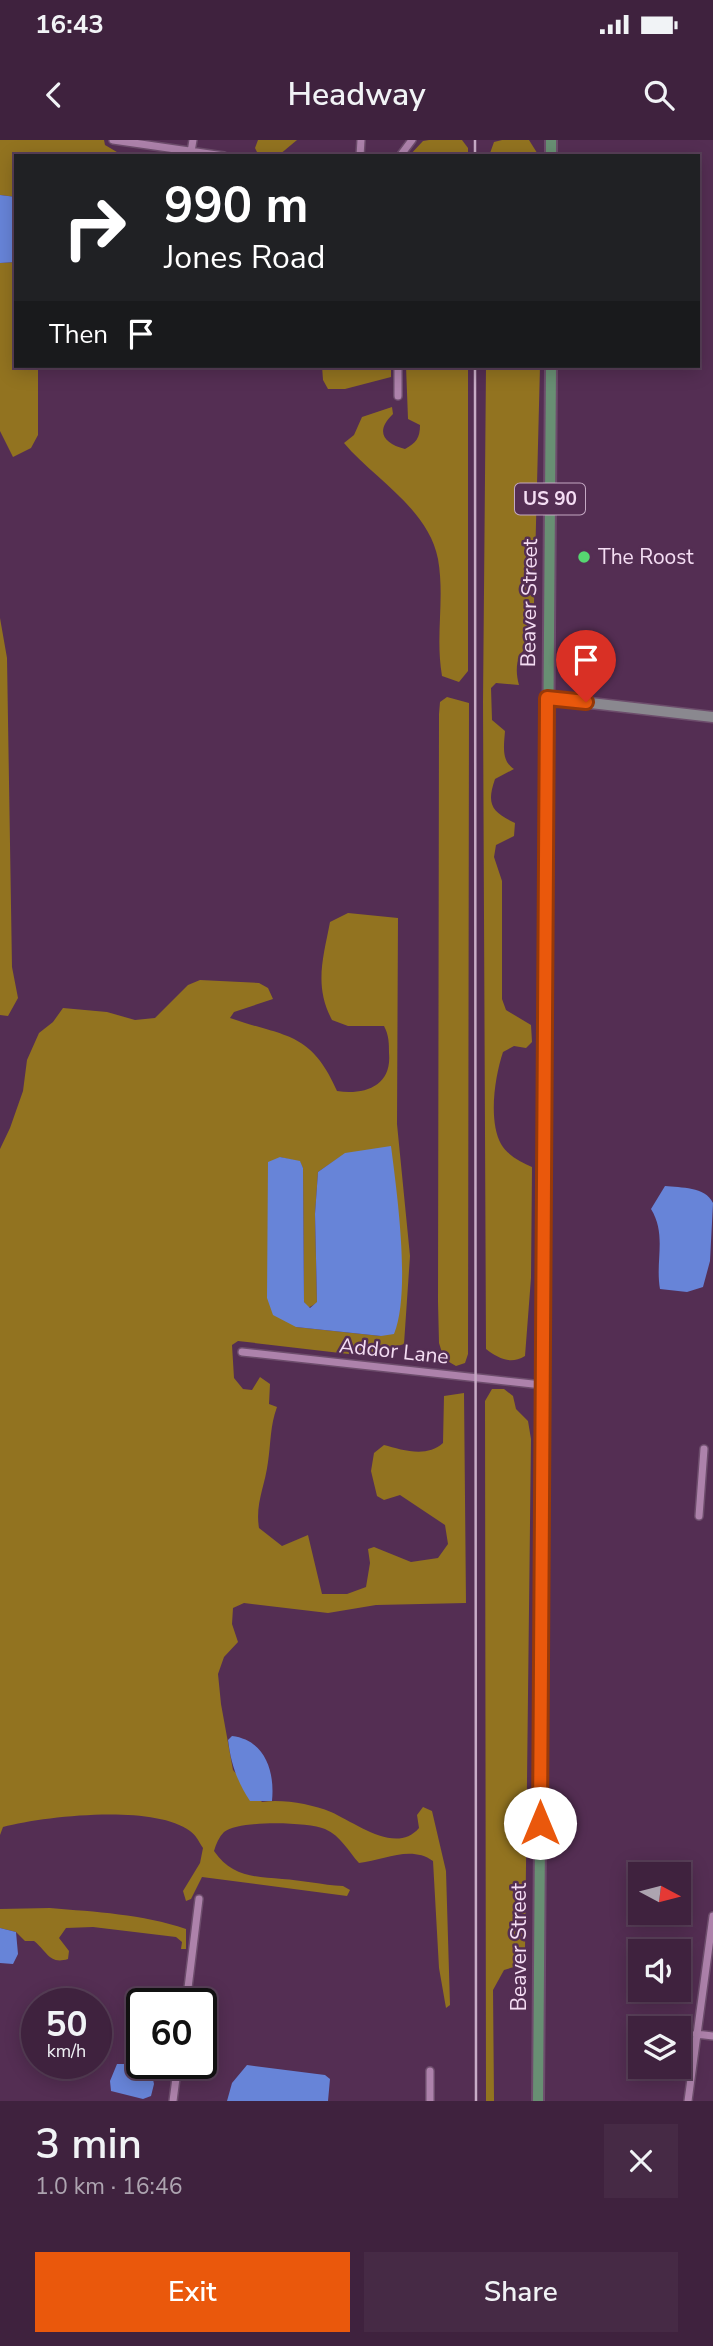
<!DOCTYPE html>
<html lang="en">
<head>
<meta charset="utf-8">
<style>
  :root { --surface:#3f223e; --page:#462a45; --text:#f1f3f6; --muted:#ada4b0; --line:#583f58; --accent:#ea580c }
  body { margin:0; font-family:"Nunito Sans",sans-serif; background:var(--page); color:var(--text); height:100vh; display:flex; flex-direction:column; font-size:26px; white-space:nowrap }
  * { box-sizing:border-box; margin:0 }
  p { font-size:23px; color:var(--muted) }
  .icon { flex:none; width:38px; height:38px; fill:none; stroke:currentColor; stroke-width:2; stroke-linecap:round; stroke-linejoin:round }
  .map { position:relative; height:1961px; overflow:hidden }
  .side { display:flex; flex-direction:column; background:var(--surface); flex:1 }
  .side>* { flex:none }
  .banner { position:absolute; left:14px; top:14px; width:686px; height:214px; border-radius:0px; box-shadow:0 4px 18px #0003,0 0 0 2px var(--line); background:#202124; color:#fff; overflow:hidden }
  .needle { width:46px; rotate:97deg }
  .tools { position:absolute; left:628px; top:1722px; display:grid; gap:14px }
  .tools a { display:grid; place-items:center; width:63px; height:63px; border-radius:0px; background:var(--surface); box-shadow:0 4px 18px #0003,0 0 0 2px var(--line); font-size:35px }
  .speed { position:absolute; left:21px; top:1848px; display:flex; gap:14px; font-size:35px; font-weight:700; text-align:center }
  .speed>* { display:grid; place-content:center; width:91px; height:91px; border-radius:50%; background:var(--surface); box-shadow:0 4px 18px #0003,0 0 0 2px var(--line); line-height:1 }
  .speed small { font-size:18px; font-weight:400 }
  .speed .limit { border:4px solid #111; border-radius:10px; background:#fff; color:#111 }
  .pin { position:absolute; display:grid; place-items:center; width:60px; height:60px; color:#fff; margin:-72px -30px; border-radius:50% 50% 50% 0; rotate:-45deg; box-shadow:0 0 7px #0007 }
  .pin .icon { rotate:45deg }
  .me { position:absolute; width:77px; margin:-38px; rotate:0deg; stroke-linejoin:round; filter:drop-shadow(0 0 5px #0008) }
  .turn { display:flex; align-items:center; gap:24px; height:147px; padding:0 35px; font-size:32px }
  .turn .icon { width:91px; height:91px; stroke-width:2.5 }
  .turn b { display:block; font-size:49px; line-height:60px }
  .then { display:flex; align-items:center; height:66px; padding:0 35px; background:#0003; gap:14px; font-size:26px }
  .round { display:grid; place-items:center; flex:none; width:74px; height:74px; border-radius:0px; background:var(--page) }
  .headline { display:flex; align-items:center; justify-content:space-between; height:119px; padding:0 35px }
  h1 { font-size:42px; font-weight:600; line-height:52px }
  .action { display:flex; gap:14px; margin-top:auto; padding:14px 35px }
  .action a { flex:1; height:80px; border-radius:0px; background:var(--accent); color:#fff; font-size:28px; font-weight:600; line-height:80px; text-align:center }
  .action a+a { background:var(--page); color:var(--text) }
  .status { display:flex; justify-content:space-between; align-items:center; height:49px; padding:0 35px; background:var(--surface); direction:ltr }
  .status svg { height:19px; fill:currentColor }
  header { display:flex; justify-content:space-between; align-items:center; height:91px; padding:0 35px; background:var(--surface); font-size:32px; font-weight:600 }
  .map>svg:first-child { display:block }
  .forest { fill:#927320; fill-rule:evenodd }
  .water { fill:#6784d8 }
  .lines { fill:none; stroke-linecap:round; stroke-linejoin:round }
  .street-casing { stroke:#6d4d6c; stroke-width:10 }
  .secondary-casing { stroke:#6d4d6c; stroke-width:13 }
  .primary-casing { stroke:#6d4d6c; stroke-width:14 }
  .street { stroke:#ad82ab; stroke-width:7 }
  .secondary { stroke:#8a888f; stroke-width:10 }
  .primary { stroke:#688f73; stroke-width:10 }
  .rail { stroke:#c8acc7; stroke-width:2.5 }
  .route-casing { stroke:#983908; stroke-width:18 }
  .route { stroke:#ea580c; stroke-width:12 }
  .poi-dot { fill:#56d671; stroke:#542e53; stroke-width:2.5 }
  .labels { text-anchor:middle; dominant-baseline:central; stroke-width:5; stroke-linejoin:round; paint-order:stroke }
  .shield { fill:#542e53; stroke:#c4a8c3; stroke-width:2 }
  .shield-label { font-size:19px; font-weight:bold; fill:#f4ddf3 }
  .poi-label { font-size:21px; fill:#f4ddf3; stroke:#542e53; text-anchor:start }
  .street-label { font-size:21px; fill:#f4ddf3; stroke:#542e53 }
</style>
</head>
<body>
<div class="status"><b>16:43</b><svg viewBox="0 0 49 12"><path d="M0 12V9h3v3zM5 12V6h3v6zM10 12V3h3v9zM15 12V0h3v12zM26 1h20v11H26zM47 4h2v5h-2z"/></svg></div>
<header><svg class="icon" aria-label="back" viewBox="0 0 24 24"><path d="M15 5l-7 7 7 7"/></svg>Headway<svg class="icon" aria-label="search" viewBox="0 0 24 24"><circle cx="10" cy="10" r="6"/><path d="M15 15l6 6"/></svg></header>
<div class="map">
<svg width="713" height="1961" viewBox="0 0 713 1961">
  <rect width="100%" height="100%" fill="#542e53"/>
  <!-- forest -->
  <path class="forest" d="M0,0H104L105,5L122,15L16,16V57L0,55Z
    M258,0H297L279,15L257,12L255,8Z
    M429,0H462L468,8V16H409L423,1Z
    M502,0H529L539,16H489L494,2Z
    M16,122V226H38V295L31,308L13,317L0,291V123Z
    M322,226H391V237L345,249H328L323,240Z
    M406,226H468V531L459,542L442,536C435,495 445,460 438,419C428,368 374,339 344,303L354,295L362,277L392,267L393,274C375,291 383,303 405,309C416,303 420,298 420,285L408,279Z
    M486,226H540L533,502C517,512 514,527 519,545L496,543L491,548L492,580L505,591C504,605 501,621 514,629L495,639C486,665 492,672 515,683L514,696L496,705L494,717L502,741V859L506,870L531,885L532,902L526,908L514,906L503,912C495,936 488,980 501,1004C507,1015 521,1022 532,1027L531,1138L525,1216C510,1225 498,1218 486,1209L483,562Z
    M0,478L7,518L12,827L18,858L8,876L0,875Z
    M447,557L469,563L468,1214L465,1223L456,1226L444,1219L439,1203L438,1162L439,574L440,562Z
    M348,773L398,778L397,984L410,1116L404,1204L366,1216L238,1201L232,1205L234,1238L243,1249L252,1250L260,1237L270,1244L269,1264L277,1267C270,1286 271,1302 268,1322C265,1346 255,1364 259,1388L282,1406L308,1395L322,1454H347L366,1447L370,1423L368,1409L374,1407L411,1422L438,1418L448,1404L445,1385L400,1355L384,1360L377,1356L371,1331L374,1313L384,1305C402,1310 427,1318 443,1303L444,1256L464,1253L466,1463L376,1465L328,1473L244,1463L233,1468L232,1484L238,1502L224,1517L218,1534L221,1564L233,1630L262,1662C283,1659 311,1664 331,1672C356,1683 396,1715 419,1688L417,1675L423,1667L432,1671L446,1731L450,1865L446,1868L439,1828L433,1721C411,1705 384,1720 359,1723C348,1711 341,1696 325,1689C307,1682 240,1680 224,1692C219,1697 216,1704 214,1711C231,1736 254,1737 282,1739C302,1740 322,1745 343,1746L350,1750L347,1756L202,1737L191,1759L186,1761L183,1751L200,1723L203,1708C199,1702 196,1695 190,1691C153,1664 46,1676 3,1687L0,1695V1009L10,988L23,951L27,920L39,893L53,882L63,868L107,872L135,880L155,878L188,845L200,840L259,843L268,848L273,859L234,872L230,878C284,897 311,891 337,951C365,955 392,946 389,913C389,904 389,895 384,886H348L332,880C314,846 323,819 330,782ZM280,1017L300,1022L303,1028L304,1162L308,1168L317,1163L315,1074L318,1032L340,1017L395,1053L400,1114L399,1169L381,1196L296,1187Z
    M492,1249H504L513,1256L516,1269L528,1281L531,1299L525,1811L517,1826L504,1830L493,1850L494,1958V1961H486L485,1261Z
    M50,1768C96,1772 142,1774 186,1789V1809H181L182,1802L176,1797L93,1787L66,1788L59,1798L69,1811L68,1819C49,1825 47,1811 34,1801H25L16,1792L0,1788V1769Z"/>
  <!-- water -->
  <path class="water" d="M0,55L16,57V122L0,123Z
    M391,1006C397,1053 411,1152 394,1194L381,1196L296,1187L273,1175L267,1158L268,1022L280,1017L300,1021L303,1028L304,1162L310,1168L317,1162L315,1074L318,1032L345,1013Z
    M665,1046C681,1048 705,1046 713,1063L710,1121L703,1147L687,1152L660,1149C655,1121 667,1095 651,1069Z
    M232,1596C265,1600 275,1631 272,1661H250C237,1641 231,1624 228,1600Z
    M0,1788L16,1792L18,1814L13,1824L0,1823Z
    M117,1924H143L151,1930L154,1944L151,1956L143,1959L111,1951L110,1941Z
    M247,1925L325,1935L330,1939L328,1961H227L232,1943Z"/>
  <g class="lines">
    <!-- street casing -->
    <g class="street-casing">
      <path id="street" d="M113,0L224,16
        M191,12L193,0
        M360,16L361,0
        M400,16L412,0
        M398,226V256
        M242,1212L542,1245
        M699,1376L704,1309
        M186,1864L199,1759
        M696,1894L713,1896
        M173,1961L178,1923
        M430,1961V1931
        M688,1961L713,1776"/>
    </g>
    <!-- secondary casing -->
    <g class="secondary-casing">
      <path id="secondary" d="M547,558L713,577"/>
    </g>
    <!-- primary casing -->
    <g class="primary-casing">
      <path id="primary" d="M551,0V16
        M538,1961L551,226"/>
    </g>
    <!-- street -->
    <use href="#street" class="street"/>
    <!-- secondary -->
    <use href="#secondary" class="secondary"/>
    <!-- primary -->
    <use href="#primary" class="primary"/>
    <!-- rail -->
    <path class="rail" d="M475,16V0
      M475,226L476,1961"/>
  </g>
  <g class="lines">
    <!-- route casing -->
    <g class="route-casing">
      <path id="route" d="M540,1683L547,558L586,562"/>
    </g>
    <!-- route -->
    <use href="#route" class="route"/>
  </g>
  <!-- markers -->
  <circle class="poi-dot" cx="584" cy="417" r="7"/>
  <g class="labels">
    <!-- shield labels -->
    <rect class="shield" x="515" y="343.5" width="70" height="31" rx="5"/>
    <g class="shield-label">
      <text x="550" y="359">US 90</text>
    </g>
    <!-- poi labels -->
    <g class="poi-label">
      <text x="598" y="417">The Roost</text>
    </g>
    <!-- street labels -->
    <g class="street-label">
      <text transform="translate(529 463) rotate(-89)">Beaver Street</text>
      <text transform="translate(394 1211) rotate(6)">Addor Lane</text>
      <text transform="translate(519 1807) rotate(-90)">Beaver Street</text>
    </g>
  </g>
</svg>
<div class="tools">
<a><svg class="needle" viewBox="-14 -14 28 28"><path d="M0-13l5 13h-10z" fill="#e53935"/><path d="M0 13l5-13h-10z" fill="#ada4b0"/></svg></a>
<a><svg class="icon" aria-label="sound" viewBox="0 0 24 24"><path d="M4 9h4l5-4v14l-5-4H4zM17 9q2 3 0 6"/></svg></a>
<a><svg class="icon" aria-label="layers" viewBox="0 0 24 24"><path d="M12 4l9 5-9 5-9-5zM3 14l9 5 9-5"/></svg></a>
</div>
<div class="speed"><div>50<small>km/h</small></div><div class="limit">60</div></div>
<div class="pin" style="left:586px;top:562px;background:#d93025"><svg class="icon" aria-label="arrive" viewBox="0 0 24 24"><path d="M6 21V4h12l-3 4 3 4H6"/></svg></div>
<svg class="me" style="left:540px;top:1683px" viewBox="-20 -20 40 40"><circle r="19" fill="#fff"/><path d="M0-13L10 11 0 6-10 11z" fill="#ea580c"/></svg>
<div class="banner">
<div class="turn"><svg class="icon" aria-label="right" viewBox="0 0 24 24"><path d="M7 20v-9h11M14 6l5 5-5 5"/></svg><div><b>990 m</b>Jones Road</div></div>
<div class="then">Then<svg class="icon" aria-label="arrive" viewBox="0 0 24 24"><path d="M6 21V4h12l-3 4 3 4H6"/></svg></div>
</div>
</div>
<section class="side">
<div class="headline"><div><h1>3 min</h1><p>1.0 km · 16:46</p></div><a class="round"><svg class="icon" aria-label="close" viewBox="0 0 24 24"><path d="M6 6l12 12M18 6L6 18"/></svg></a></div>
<div class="action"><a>Exit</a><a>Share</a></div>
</section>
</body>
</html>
